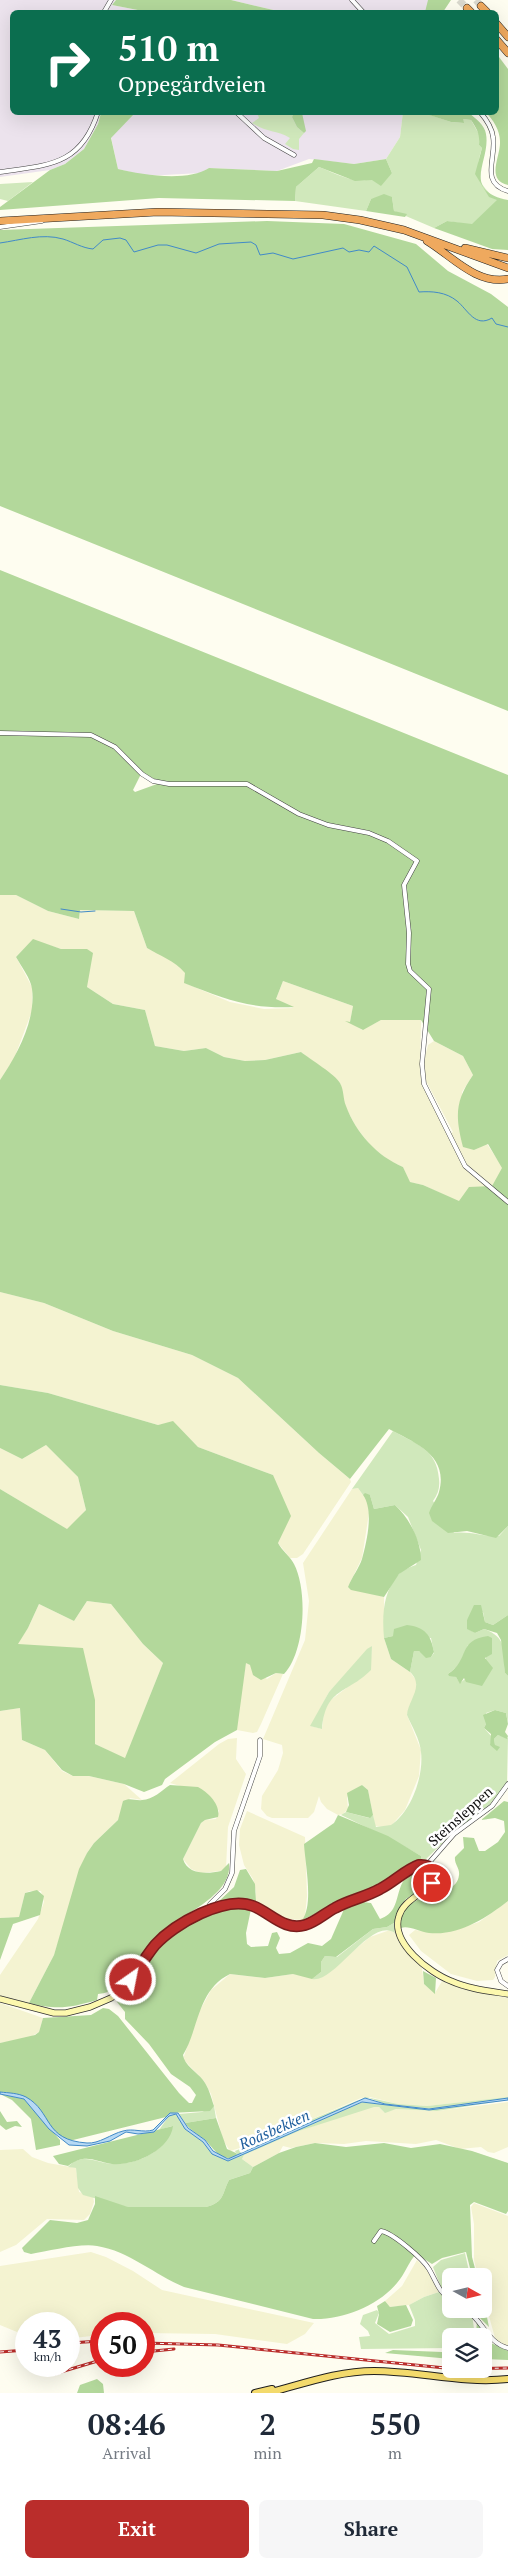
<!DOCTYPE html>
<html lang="en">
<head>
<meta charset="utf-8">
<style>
  :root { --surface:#fff; --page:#f6f6f7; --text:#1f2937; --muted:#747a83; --accent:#ba2d2b }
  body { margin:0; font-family:"PT Serif",serif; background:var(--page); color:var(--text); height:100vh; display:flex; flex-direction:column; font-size:19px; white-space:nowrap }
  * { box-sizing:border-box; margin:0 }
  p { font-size:16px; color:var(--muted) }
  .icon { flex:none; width:28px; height:28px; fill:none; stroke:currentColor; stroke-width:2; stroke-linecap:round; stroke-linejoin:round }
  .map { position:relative; height:2393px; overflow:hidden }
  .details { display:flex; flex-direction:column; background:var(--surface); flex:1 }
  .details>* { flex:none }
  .top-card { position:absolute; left:10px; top:10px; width:489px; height:105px; border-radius:8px; box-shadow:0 5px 20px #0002; background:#0b6e4f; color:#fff; overflow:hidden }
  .needle { width:32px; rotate:98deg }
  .fabs { position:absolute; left:442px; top:2268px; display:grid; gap:10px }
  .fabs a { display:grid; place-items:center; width:50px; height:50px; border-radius:8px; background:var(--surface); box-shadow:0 5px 20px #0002; font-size:25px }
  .speed { position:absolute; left:15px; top:2312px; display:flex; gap:10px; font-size:25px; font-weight:700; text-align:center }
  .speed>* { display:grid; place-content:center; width:65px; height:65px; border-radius:50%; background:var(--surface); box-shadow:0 5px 20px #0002; line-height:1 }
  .speed small { font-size:12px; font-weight:400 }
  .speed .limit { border:8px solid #d22; background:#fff; color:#111 }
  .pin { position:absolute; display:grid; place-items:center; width:42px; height:42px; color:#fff; margin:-21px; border:2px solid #fff; border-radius:50%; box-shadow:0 1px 5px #0007 }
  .me { position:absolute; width:55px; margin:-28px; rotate:33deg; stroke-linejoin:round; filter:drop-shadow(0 0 4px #0008) }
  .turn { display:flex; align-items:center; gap:18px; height:105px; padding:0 25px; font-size:22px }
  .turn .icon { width:65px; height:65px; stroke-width:2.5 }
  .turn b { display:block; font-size:35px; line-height:42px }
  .eta { display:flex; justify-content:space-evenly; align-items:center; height:85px; text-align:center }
  .eta b { font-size:30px; font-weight:600; line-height:35px }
  .button { display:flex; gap:10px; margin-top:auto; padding:10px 25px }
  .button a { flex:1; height:58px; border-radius:8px; background:var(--accent); color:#fff; font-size:20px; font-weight:600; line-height:58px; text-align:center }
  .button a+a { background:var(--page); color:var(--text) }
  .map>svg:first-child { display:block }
  .industrial { fill:#ece3ed }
  .farmland { fill:#f4f3d1; fill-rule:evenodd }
  .green { fill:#d0e8bb; fill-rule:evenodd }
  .forest { fill:#b3d89b; fill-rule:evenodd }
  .water { fill:#b7d9f4; stroke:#418ac8 }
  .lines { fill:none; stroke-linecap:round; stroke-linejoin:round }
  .stream { stroke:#418ac8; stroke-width:1 }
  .highway-tunnel { stroke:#dad9ce; stroke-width:7; stroke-dasharray:7 3.5; stroke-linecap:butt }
  .street-casing { stroke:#414141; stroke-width:5 }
  .secondary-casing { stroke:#303030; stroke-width:7 }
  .primary-casing { stroke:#1f1f1f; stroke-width:8 }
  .highway-casing { stroke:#1f1f1f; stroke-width:8 }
  .street { stroke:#fff; stroke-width:4 }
  .secondary { stroke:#fcf8ae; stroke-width:5.5 }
  .primary { stroke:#f3da6c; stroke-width:6 }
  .highway { stroke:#efa95e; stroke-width:7 }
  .rail-casing { stroke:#ba2d2b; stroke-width:3 }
  .rail { stroke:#fff; stroke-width:1; stroke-dasharray:4; stroke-linecap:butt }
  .route-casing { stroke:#791d1c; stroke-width:12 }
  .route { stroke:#ba2d2b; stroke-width:9 }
  .labels { text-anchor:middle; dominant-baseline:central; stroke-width:5; stroke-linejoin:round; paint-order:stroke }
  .street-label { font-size:14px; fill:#0e0e0e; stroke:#fff }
  .water-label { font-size:15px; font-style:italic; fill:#1c5c9c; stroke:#fff }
</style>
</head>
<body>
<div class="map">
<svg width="508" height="2393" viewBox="0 0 508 2393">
  <rect width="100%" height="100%" fill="#fefdf0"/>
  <!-- industrial -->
  <path class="industrial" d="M0,0H116L112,5L148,12H12V112L101,113L98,124L84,149L65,164L50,170L0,177Z
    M231,0H432L429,12H282Z
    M135,113H403L400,137L386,159L354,164L309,159L277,171L209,168L201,173L146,176L118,169L111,137Z"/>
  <!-- farmland -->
  <path class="farmland" d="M0,895H16L48,911L79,919L80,910L134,911L147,948L167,957L183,970L185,972V983L230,1002L264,1009L293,1008L276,999L283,981L353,1006L350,1022L362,1030L381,1020H421L420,1073L423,1085L449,1134L453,1132L426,1081L424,1061L428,1045L434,1041L463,1056L473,1075L462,1092L474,1150L487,1144L503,1168L492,1186L459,1202L423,1185L409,1182L403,1167L389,1161L370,1145L356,1127L345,1106L340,1083L301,1052L265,1060L245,1061L224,1057L206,1048L184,1051L155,1046L145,1010L113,1004L87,987V949H61L33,940L16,957L32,987V1011L14,1059L0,1080Z
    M0,1292L44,1303L113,1331L192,1355L238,1378L319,1453L350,1479L351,1482L303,1554L297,1558H290L278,1543L273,1475L198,1447L173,1422L158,1425L48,1393L0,1385Z
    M46,1445L78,1477L86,1510L68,1530L0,1489V1448L22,1459Z
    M358,1488L368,1502L369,1513L362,1558L348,1587L384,1597V1638L391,1659L410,1672L416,1680V1691L407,1715L421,1750L419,1776L405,1810L391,1826L383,1827L375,1826L368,1790L362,1785L347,1797L348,1809L343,1814L338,1815L327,1809L321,1802L319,1796L314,1812L308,1818H272L267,1816L261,1809L262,1796L278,1770L283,1753L282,1745L263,1739L305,1640L309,1601L303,1563L352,1489ZM372,1646L370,1670L328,1702L324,1711L322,1729L311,1726L329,1692Z
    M87,1601L111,1604L143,1644L163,1663L125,1759L95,1744V1700L17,1644L28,1628L39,1604L74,1621Z
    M246,1662L267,1679L276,1673L283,1674L261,1724L257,1732L253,1733L237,1730L236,1727Z
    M20,1708L22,1740L45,1750L62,1771L73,1776H89L124,1784L142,1800L130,1798L118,1820L94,1843L87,1853L54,1955L29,2003L0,1996V1975L38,1919L44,1902L41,1891H30L25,1893L19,1917L0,1918V1711Z
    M237,1738L236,1759L246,1774L228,1827L226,1868L221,1871L201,1873L191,1869L183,1859L201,1823L205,1820L216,1819L219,1811L207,1794L170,1783L219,1744L228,1739Z
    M247,1811L305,1837L307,1896L305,1916L302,1920L286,1919L255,1901L256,1892L253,1879L244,1865L239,1845L240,1829Z
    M508,1901V1955L497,1961L495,1977L493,1980L477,1981L451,1974L421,1951L409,1935L415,1930L436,1933L467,1926L479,1922Z
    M390,1930L395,1933L402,1945L422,1968L424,1984L435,1993L442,1981L463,1989L508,1998V2097L427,2106L398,2104L370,2097L361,2098L256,2143L230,2151L223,2140L211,2094L204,2081L183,2059L199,2012L211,1990L230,1974L265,1978L293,1974L323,1976L370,1937Z
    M0,2003L43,2018L39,2032L27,2039L0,2043Z
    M508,2102V2147L494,2153L488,2152L481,2147L460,2149L436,2140L416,2144L366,2141L344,2144L315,2143L291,2148L283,2146L279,2153L253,2167L242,2159L244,2155L299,2131L369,2107H379L384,2112L396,2109L437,2111Z
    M23,2149L32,2157L48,2163L76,2168L79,2192L93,2196L94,2202L90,2214L84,2220L47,2219L16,2245L0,2252V2150Z
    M474,2203L508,2216V2346L502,2345L495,2338L484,2298V2276H478L474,2260V2224L471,2207Z
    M91,2252L106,2257L133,2271L162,2290L314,2323L305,2334L287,2344L215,2334L144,2333V2324H101V2335L73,2338H69V2324H26V2338H18L17,2332L0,2325V2266Z
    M417,2260L426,2268L439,2292L424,2297L409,2305L390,2307L385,2301L402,2286Z"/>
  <!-- green -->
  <path class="green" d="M403,112L424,113L451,122L463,123V119L471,120L480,136L479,145L482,148C474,172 477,185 498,200L472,225L447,221L434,228L394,211L392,197L371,199L366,211L295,201L296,187L319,167C351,180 358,186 392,173L386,159L400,137Z
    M257,113H295L292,117L297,127L304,133L299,139V150L293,149L285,144L290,138C277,130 268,133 252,123L259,118Z
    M33,182L8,201L0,199V184Z
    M393,1431C416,1444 437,1449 439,1479C440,1488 438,1494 433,1501L454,1533C470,1531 483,1537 499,1536L508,1526V1615L493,1625L485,1622L483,1612L467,1620V1628L475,1633L484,1629C507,1637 504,1651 505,1673L508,1676V1723L506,1713L495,1710L486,1713V1724L484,1728L492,1737L490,1745L495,1746L494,1739L498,1735L508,1738L507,1784L492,1804L457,1829L423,1862L420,1861L421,1856C395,1840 368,1828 341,1815L346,1812L369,1818L373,1815L376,1827L391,1825C411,1812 424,1776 421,1752C420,1739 412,1727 407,1715C408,1700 425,1686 410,1672L414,1651H419L431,1657L434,1653L431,1638L393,1636L384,1638C382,1616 383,1592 398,1575C402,1570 410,1567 416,1565L421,1550L408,1517L395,1505L374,1509L370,1495H363L358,1488L352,1489ZM468,1645L486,1656V1663L460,1683L456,1677L448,1674L459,1665Z
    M372,1646L371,1670C346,1695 326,1687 322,1729L310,1726L329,1692L367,1649Z
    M394,1923L395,1933C371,1916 335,1984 312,1979L321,1972V1962L325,1956L337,1957L373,1929L387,1927Z
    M366,2097L398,2104L427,2106L508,2097V2098L433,2109L385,2104L369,2098L361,2099L337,2113L237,2155L235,2151Z
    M508,2100L437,2111L396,2109L385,2113L379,2107H374L299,2131L244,2155L242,2159L253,2167L250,2173L229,2180C222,2193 225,2202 206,2207H127L83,2195L78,2188L76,2168L68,2167C82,2151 97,2164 115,2164C129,2164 146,2159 158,2149C164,2144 168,2133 172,2126L159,2130L169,2116L174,2114L180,2117L185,2129L203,2142L213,2154L228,2161L362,2102L429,2110Z
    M214,2106L216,2118L185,2123L179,2114L202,2112Z
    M465,2253L470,2276H451V2298L442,2290L433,2267L441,2260Z
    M439,2292L451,2302V2309H463L472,2314L475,2336H451V2348L361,2349L359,2337L370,2336L368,2331L360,2324L363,2315L377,2310L379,2313L375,2323L389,2334L415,2326V2320L409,2305L424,2297Z"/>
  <!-- forest -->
  <path class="forest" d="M116,0H231L282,12H148L112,5Z
    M428,0H451L443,12H425Z
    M496,53L508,69V185C485,180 501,156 500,141C500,131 493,119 486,113L496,112Z
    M295,112L302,113L306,131L304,133L297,127L292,117Z
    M101,113H135L111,138L118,169C142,175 188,182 209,168L277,171L312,163L314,159L354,164L386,159L392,173L381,186L372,180L355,181L319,167L296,187L295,201L159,198L0,210V207L50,170L65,164L84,149L98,124Z
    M423,113H469C475,118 485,125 486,134C491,161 460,190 508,200V250L492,249L434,228L447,221L472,224L497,200L489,197L475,174L482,148L479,145C480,134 477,129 471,120L463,119L464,123L451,122Z
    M384,194L392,197L394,211L407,214L405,217L366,211L371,199Z
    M267,221L344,224L416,244L448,271L491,294L508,307V711L0,506V230Z
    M0,570L508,775V1526L496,1538L467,1531L448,1533L432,1521L429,1513C431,1506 437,1499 439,1492C449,1455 415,1443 389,1429L350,1479L319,1453L238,1378L192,1355L113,1331L44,1303L0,1292V1080C17,1055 36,1020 32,989C31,979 21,966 16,957L33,939L61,949H87L93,953L87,987L113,1004L145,1010L155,1046L184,1051L206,1048L224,1057L245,1061L265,1060L301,1052C310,1059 336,1075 340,1083C344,1090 343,1099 346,1106C356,1133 377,1156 403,1167L410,1182L423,1185L459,1201L469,1187L492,1186L502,1168L488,1144L474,1150L463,1147C455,1116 455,1101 473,1075L463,1056L434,1041L421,1020H381L363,1030L345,1021L350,1022L353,1006L283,981L276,999L294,1007C249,1009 225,999 184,983L185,973C174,960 160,956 147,948L134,911L80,910L79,919L48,911L16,895H0ZM142,772L158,781L157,784L135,792L133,790Z
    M0,1385L48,1393L158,1425L173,1421L198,1447L273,1475L291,1516L278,1543C282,1551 290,1556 294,1564C308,1591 305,1652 284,1674L276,1673L261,1680L253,1675L250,1665L246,1663L237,1730L215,1742L165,1779L162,1785L144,1792L124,1784L89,1776H73L62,1770L45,1750L22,1740L20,1708L0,1711V1489L67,1529L86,1510L78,1477L46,1445L22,1459L0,1448ZM87,1601L111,1604L143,1644L163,1663L125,1758L95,1744V1700L83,1648L18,1644L28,1628L39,1604L74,1621Z
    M365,1493L370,1495L374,1509L395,1505C409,1518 421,1540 421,1560L399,1574L384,1597L351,1590L348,1587C352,1577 359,1568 362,1559C367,1541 374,1510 363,1495Z
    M474,1605H481L485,1622L493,1625L508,1615V1676L505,1673L501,1640L497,1633L484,1629L475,1633L467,1629V1620Z
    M407,1625C425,1627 431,1635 434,1652L431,1657L426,1658L419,1651H414L410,1672L391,1659L384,1638L393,1636L394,1629Z
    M488,1636L492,1638V1654L485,1658L493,1668L482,1686L466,1682L464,1678L460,1684L456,1677L449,1676L448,1674C470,1660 457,1640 488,1636Z
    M495,1710L506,1713L508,1724L505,1732L508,1736L507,1739L498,1735L494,1739L495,1745L500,1747L497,1751L490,1745L491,1734L484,1728L486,1724L483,1715Z
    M170,1785L198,1787C208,1792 221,1805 218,1817L205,1820L201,1823L183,1859C188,1875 207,1874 221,1871L229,1863C233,1898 175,1916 156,1937C138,1957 129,1992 98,1994L97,2000C70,2008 56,2010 29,2003L54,1955L79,1869L87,1853L94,1843L118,1820L123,1801C130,1797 135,1801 142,1800C153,1800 162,1790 170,1785Z
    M362,1785L368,1790L373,1815L370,1818L346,1812L349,1805L347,1793Z
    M504,1801L508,1802V1901C486,1918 459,1936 429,1933C420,1932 408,1925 401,1928C398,1886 456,1903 459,1875C460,1868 454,1864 455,1857L464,1848L463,1837L474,1838L479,1851H485L498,1842L505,1832L504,1821L495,1818L481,1820Z
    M338,1815L388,1836L421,1856V1859L400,1871L373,1891L341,1902L302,1920C314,1905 305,1863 304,1844L334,1823Z
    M425,1868L428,1872L421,1889L406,1899L399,1908L394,1923L387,1927L373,1929L336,1957L325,1956L321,1962V1972L312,1979L293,1974L265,1978L230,1974C197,1990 199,2029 183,2055C184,2065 197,2072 203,2080C209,2088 211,2097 214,2106L210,2111L170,2113L166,2117L69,2141C37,2130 49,2096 0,2092V2043L35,2035L39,2032L43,2018L91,2015L103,2008L109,2009L118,2016L179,2093L189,2103H192L196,2095L190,2087L171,2074L149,2044L125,2019V2012L117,2002L167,1939L198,1920L218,1912L242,1907L251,1909L246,1933L247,1944L251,1947L268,1946L272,1933L277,1932L280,1938L276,1948L279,1954L290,1953L308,1943L322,1946L331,1939L345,1907L363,1902L371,1903L380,1919C408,1910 387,1875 425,1868Z
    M246,1869L255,1884L256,1902L236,1900L218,1902L234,1887L240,1870Z
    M37,1890L44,1896L40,1915L13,1924L0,1960V1918L19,1917L25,1893Z
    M423,1971L436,1978L435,1994L424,1984Z
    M0,2094L24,2099L60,2140V2145L36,2150L31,2119L12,2100Z
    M0,2111L7,2122L17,2121L22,2127L15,2126L6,2130L0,2125Z
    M216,2118L227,2149L236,2153L237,2155C222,2165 214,2148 204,2139C197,2134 190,2130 185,2123Z
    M173,2126C170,2150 135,2166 112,2164C93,2161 86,2153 68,2166L59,2164L53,2156Z
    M384,2143L411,2148L440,2144L472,2151L508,2163V2211L506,2214L474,2202L470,2205L472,2257L477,2276H472L466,2252L442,2258L432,2264L416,2254C408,2263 405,2274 397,2283C378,2306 342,2320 313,2319L184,2287C155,2275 129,2251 97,2246C80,2243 49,2251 31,2254L24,2252L22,2248L50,2220L77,2223L88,2220L95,2204V2196L128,2207H206C225,2202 222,2193 229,2180L250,2173L253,2167L279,2153L296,2147L315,2143L346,2147Z
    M385,2301L390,2307L406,2305L413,2320L411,2326L390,2332L377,2324L379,2314L377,2306Z
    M484,2303L489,2327L478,2316L477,2309H484Z
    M477,2319L491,2343L508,2351V2360L484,2359V2336H476Z
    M393,2350L442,2352L451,2350V2359L385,2353Z
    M97,2379L103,2384L104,2393H77L80,2385Z"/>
  <!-- water -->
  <path class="water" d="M0,2092C9,2093 18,2093 26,2097C53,2112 43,2140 87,2143C99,2144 111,2134 123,2131C133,2128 143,2133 153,2130L170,2113H178L188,2128L205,2140L213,2151L228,2159L365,2098L385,2104L429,2109L508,2098V2100L429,2110L362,2102L228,2161L212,2154L203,2142L185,2129L176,2114L169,2116L154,2132L138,2134L126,2132L110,2141L87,2146L69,2145L49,2129L24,2099L0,2094Z"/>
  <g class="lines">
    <!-- stream -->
    <path class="stream" d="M0,243C21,240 42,233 63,239C73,242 82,248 93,249L103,240L120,238L126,240L134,252L158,245H167L196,253L219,244L251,242L256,245L260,255L273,253L293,259L343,248L349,252L359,250L369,252L374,246L407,267L419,292C432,291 446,292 457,301C468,310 475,328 492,318L496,324L508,327
      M61,909L81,912L95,911"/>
    <!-- highway-tunnel -->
    <path class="highway-tunnel" d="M459,0L467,8
      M476,0L481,6"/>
    <!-- street casing -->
    <g class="street-casing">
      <path id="street" d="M352,0L363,12
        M104,12L111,0
        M236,112L264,138L294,155
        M480,112C486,119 492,127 493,137C497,157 479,183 508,191
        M0,172C48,165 81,166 98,112
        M0,227L42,221
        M0,733L91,735L115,747L142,774L153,781L169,784H247L299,814L328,825L369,833L388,841L417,861L404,885L409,933L408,964L410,971L429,989L422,1064L424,1084L465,1166L508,1202
        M427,1865L454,1834L492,1806L508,1784
        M209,1911L210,1904L225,1889L232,1873L234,1831L260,1756V1740
        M508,1959L501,1963L497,1970L501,1981L508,1986
        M374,2241L381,2231C393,2233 423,2259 429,2269C436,2281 439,2293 451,2300
        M465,2309C483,2320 487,2343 508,2348"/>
    </g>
    <!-- secondary casing -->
    <g class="secondary-casing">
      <path id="secondary" d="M0,1999L54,2013H66L90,2007L111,1998L124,1988L150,1952L168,1933L215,1908L231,1903L247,1904L283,1923L304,1926L340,1905L378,1890L421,1864L432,1869L433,1880C424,1895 404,1899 399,1916C390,1943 430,1973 451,1981C469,1989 489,1991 508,1994"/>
    </g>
    <!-- primary casing -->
    <g class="primary-casing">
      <path id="primary" d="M255,2393L272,2389
        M268,2393C303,2384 337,2371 374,2371C419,2371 462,2384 508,2379"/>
    </g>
    <!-- highway casing -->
    <g class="highway-casing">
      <path id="highway" d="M481,6L487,12
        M467,8L471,12
        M496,23L508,37
        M496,39L508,53
        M0,221L158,212L323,215L360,220L404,230L508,268
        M427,241C452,256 476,285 508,279
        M465,248L508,258"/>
    </g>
    <!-- street -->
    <use href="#street" class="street"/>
    <!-- secondary -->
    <use href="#secondary" class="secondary"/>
    <!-- primary -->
    <use href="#primary" class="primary"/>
    <!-- highway -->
    <use href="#highway" class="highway"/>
    <!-- rail casing -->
    <g class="rail-casing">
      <path id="rail" d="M69,2343L101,2341
        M144,2343L218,2345L455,2369L508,2368
        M0,2352L26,2350
        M144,2352L174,2349
        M54,2374L101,2360"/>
    </g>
    <!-- rail -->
    <use href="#rail" class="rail"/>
  </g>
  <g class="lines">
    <!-- route casing -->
    <g class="route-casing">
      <path id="route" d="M131,1980C139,1968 146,1956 155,1945C174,1924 225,1895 253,1906C271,1913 284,1931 305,1925C316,1922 325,1913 335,1908C349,1900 366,1897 380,1889C394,1882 405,1870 419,1865C431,1864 437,1872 432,1883"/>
    </g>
    <!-- route -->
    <use href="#route" class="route"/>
  </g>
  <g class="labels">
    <!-- street labels -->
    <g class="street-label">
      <text transform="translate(460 1816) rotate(-42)">Steinsleppen</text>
    </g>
    <!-- water labels -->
    <g class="water-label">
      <text transform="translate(274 2129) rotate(-24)">Roåsbekken</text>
    </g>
  </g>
</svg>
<div class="fabs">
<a><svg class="needle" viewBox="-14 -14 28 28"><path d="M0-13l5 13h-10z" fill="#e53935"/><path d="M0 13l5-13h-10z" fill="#747a83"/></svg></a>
<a><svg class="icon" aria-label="layers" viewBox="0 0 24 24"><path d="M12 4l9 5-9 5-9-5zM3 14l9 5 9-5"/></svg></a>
</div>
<div class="speed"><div>43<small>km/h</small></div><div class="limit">50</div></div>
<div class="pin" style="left:432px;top:1883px;background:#d93025"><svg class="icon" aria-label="arrive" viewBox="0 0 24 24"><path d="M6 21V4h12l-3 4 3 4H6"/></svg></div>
<svg class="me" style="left:131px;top:1980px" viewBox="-20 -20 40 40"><circle r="17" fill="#ba2d2b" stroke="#fff" stroke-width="3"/><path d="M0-11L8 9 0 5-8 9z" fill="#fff"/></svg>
<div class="top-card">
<div class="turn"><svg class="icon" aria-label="right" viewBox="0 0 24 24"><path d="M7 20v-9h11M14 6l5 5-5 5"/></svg><div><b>510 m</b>Oppegårdveien</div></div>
</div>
</div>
<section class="details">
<div class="eta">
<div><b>08:46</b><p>Arrival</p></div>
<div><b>2</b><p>min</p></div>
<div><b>550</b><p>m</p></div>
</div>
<div class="button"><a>Exit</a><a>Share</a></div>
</section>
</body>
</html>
